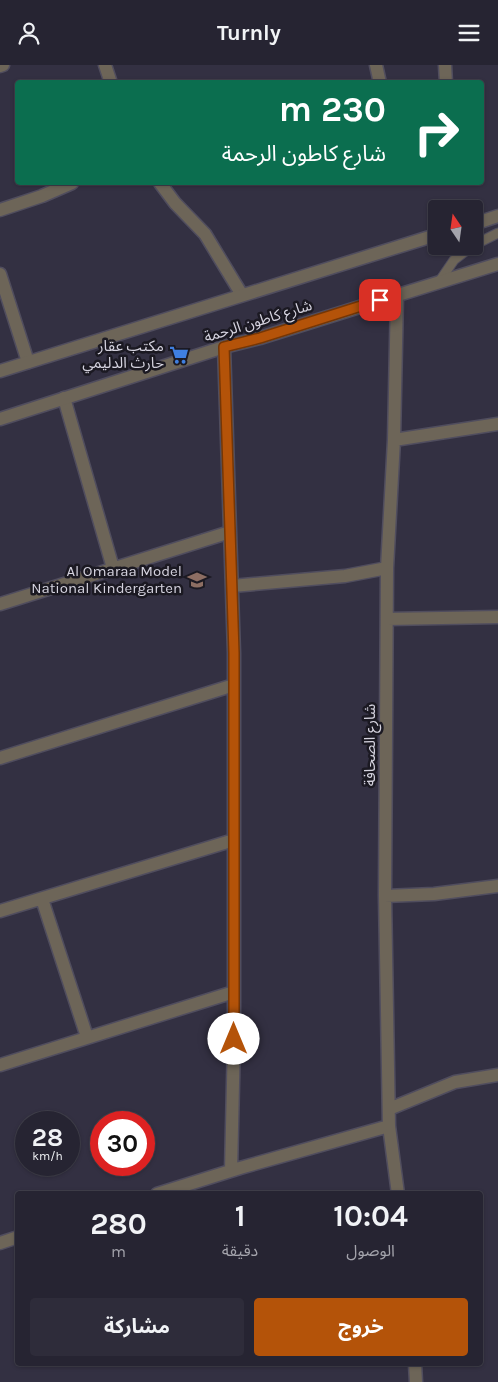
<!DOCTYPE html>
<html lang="ar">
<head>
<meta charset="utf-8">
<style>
  :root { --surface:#262432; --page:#2e2c3a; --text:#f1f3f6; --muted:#a4a4ac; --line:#42414d; --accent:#b45309 }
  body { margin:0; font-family:Karla,"Noto Sans Arabic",sans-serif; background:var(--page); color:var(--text); direction:rtl; height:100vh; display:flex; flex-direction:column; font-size:19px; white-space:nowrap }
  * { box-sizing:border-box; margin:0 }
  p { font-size:16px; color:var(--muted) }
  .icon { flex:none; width:28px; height:28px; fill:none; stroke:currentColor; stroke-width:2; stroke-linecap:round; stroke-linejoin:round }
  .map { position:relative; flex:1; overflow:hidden; direction:ltr }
  .drawer { position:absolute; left:15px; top:1126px; width:468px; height:175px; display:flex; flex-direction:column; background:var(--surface); border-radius:5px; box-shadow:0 1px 4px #0004,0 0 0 1px var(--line); direction:rtl }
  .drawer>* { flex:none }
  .banner { position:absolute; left:15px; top:15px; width:469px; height:105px; border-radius:5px; box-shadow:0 1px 4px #0004,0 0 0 1px var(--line); direction:rtl; background:#0b6e4f; color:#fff; overflow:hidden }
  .needle { width:32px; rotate:347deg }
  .buttons { position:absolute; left:428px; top:135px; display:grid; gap:10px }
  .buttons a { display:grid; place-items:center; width:55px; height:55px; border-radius:5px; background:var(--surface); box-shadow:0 1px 4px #0004,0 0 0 1px var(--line); font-size:25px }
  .speed { position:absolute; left:15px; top:1046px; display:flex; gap:10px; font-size:25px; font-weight:700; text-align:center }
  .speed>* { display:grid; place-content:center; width:65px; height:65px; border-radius:50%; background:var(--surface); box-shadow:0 1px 4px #0004,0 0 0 1px var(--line); line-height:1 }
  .speed small { font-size:12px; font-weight:400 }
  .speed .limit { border:8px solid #d22; background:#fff; color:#111 }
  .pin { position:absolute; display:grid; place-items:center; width:42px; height:42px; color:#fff; margin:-21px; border-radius:10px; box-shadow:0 2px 8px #0006 }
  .me { position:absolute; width:55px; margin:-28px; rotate:0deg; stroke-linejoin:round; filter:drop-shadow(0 0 4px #0008) }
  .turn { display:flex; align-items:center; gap:18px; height:105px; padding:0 15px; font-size:22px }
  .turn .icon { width:65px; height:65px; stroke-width:2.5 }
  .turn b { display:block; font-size:35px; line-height:42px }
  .eta { display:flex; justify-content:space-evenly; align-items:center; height:85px; text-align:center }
  .eta b { font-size:30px; font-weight:700; line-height:35px }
  .primary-button { display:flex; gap:10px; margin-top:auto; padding:10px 15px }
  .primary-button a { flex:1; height:58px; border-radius:5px; background:var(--accent); color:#fff; font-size:20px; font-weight:700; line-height:58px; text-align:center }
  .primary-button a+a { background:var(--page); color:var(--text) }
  header { display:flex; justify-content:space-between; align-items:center; height:65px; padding:0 15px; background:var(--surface); font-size:22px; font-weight:700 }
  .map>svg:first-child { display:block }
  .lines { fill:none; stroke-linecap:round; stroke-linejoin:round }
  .service-casing { stroke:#504d5e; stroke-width:11 }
  .minor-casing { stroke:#504d5e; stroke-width:15 }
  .tertiary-casing { stroke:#504d5e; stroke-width:15 }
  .service { stroke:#6d6558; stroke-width:9 }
  .minor { stroke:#6d6558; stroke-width:12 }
  .tertiary { stroke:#6d6558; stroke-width:12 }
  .route-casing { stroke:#753606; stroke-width:12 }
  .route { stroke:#b45309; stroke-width:9 }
  .labels { text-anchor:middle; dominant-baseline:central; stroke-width:5; stroke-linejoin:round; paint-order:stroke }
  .street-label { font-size:15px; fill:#d5d3df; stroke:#1b1922 }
  .poi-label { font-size:15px; fill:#d5d3df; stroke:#1b1922; text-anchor:end }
</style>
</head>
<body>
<header><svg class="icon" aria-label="menu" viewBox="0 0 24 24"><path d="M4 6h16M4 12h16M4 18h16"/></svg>Turnly<svg class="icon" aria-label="person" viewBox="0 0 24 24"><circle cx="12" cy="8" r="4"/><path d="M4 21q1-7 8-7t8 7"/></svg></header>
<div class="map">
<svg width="498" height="1317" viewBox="0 0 498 1317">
  <rect width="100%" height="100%" fill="#333042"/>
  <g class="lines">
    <!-- service casing -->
    <g class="service-casing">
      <path id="service" d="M474,180L498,168
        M439,217L454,195L472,181"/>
    </g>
    <!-- minor casing -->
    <g class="minor-casing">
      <path id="minor" d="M105,0L111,18
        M376,0L380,18
        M445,0L446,18
        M0,1L3,0
        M160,118L175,138L205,169L242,230
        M0,145L42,131L72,118
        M0,209L28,297
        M397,230L394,375L387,503L385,831L389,1061L398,1129
        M224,282L234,588V974L231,1106
        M64,333L113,503
        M394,375L498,359
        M232,521L345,511L387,503
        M0,539L230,467
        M387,554L498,552
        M0,693L234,620
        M385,831L434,829L498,821
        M42,834L87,972
        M0,846L234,775
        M0,1000L234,927
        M389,1044L455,1017L498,1010
        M157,1129L240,1103L389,1061
        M0,1178L18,1172
        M415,1299L416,1317"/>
    </g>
    <!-- tertiary casing -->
    <g class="tertiary-casing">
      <path id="tertiary" d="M474,159L498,151
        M0,306L436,170
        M0,354L224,282L260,273L498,199"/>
    </g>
    <!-- service -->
    <use href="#service" class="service"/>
    <!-- minor -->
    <use href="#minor" class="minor"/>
    <!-- tertiary -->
    <use href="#tertiary" class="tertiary"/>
  </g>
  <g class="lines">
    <!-- route casing -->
    <g class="route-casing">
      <path id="route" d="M234,974V588L224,282L260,273L380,235"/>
    </g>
    <!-- route -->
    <use href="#route" class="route"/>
  </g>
  <!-- icons -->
  <defs>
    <g id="supermarket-bare" transform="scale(1.5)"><path d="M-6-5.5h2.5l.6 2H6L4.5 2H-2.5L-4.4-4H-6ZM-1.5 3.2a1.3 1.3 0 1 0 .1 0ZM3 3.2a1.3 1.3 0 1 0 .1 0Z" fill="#3f7fe0" stroke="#1b1922" stroke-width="2.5" paint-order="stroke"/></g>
    <g id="school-bare" transform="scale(1.5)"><path d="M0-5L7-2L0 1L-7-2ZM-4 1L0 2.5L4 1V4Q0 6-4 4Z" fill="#8d6e63" stroke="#1b1922" stroke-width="2.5" paint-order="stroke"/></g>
  </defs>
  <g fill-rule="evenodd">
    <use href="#supermarket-bare" x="179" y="290"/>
    <use href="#school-bare" x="197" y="515"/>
  </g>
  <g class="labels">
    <!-- street labels -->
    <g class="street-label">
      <text transform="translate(258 256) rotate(-17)">شارع كاطون الرحمة</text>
      <text transform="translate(370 680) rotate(-90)">شارع الصحافة</text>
    </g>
    <!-- poi labels -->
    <g class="poi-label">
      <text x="164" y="281">مكتب عقار<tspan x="164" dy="17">حارث الدليمي</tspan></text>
      <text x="182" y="506">Al Omaraa Model<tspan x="182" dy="17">National Kindergarten</tspan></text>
    </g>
  </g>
</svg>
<div class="buttons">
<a><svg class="needle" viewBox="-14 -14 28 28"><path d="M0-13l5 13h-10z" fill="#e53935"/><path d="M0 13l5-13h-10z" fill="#a4a4ac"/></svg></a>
</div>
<div class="speed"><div>28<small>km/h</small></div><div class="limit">30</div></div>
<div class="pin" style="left:380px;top:235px;background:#d93025"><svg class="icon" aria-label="arrive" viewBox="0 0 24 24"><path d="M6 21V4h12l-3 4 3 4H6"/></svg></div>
<svg class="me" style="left:234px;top:974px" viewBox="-20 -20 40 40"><circle r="19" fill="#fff"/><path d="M0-13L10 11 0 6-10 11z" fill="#b45309"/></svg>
<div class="banner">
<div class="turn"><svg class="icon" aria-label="right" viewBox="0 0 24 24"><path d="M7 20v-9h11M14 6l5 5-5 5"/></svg><div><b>230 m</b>شارع كاطون الرحمة</div></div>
</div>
<section class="drawer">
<div class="eta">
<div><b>10:04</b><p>الوصول</p></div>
<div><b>1</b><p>دقيقة</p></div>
<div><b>280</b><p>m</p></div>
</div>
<div class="primary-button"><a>خروج</a><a>مشاركة</a></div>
</section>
</div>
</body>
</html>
